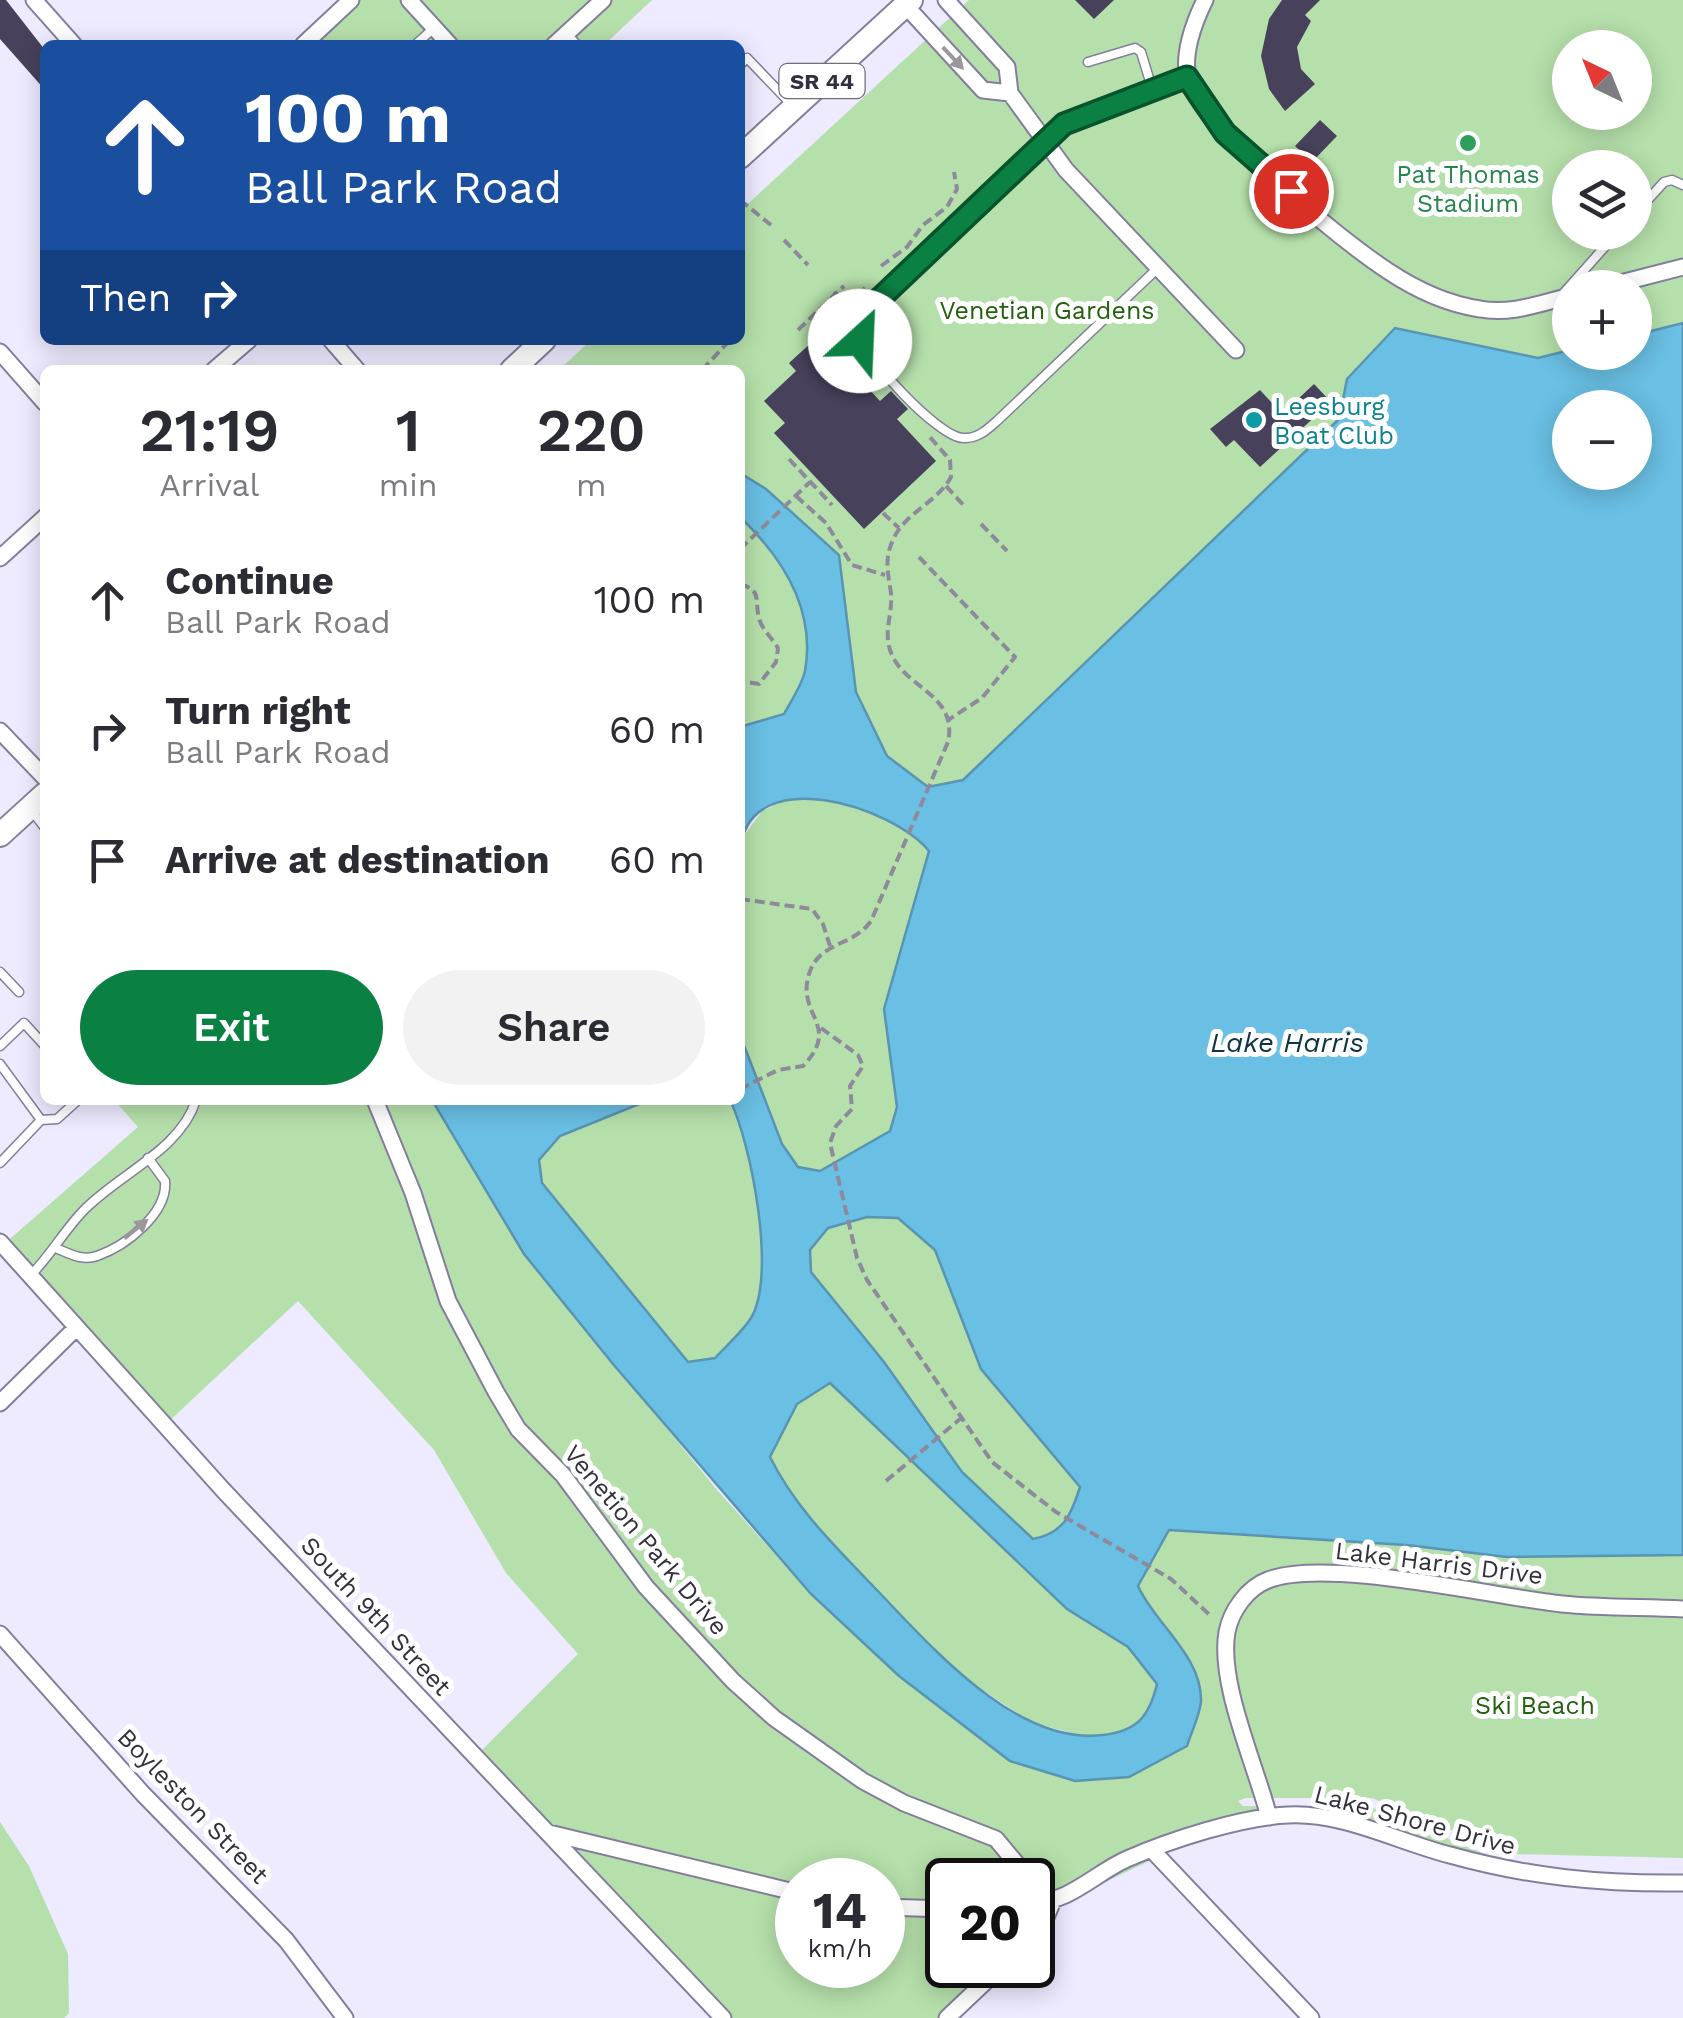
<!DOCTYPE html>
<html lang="en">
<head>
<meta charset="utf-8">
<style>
  :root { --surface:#fff; --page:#f2f2f3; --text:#2b2b33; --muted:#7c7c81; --accent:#0b8043 }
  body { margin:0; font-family:"Work Sans",sans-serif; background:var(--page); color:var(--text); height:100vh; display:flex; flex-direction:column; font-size:38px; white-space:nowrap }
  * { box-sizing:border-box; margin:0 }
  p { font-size:32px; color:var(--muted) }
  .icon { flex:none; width:55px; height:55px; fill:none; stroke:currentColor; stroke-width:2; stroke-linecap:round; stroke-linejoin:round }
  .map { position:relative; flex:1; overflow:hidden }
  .side { position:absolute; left:40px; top:365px; width:705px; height:740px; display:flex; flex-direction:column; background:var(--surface); border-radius:15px; box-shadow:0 5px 25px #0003 }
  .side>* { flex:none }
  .banner { position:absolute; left:40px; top:40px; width:705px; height:305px; border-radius:15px; box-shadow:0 5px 25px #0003; background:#1a4fa0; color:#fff; overflow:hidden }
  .needle { width:65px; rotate:317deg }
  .buttons { position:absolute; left:1552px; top:30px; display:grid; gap:20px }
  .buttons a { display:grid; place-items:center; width:100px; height:100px; border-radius:50%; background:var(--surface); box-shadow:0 5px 25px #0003; font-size:50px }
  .speed { position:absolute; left:775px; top:1858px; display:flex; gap:20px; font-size:50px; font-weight:700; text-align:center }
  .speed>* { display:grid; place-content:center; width:130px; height:130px; border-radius:50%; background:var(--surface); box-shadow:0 5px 25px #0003; line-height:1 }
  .speed small { font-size:25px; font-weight:400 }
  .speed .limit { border:5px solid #111; border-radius:15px; background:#fff; color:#111 }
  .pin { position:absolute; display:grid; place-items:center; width:85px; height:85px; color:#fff; margin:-42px; border:5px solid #fff; border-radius:50%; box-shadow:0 2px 10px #0007 }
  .me { position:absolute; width:110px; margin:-55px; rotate:25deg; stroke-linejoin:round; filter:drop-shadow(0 0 8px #0008) }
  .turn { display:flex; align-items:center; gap:35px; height:210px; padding:0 40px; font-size:45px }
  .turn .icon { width:130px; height:130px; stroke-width:2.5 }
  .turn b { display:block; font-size:70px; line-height:85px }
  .then { display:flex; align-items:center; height:95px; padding:0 40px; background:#0003; gap:20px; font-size:38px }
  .eta { display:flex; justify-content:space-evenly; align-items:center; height:170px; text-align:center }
  .eta b { font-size:60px; font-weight:600; line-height:70px }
  .button { display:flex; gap:20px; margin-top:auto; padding:20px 40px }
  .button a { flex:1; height:115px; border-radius:60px; background:var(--accent); color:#fff; font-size:40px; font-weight:600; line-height:115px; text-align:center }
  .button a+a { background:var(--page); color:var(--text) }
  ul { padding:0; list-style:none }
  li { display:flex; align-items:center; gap:30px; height:130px; padding:0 40px }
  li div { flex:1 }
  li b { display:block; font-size:38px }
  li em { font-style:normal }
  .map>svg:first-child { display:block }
  .green { fill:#b6e0ab; fill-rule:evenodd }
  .water { fill:#69bfe4; stroke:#5994b2; stroke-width:2.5; fill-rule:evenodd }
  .building { fill:#47415c }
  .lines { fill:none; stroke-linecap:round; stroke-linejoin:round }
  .service-casing { stroke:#847e9c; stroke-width:11 }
  .minor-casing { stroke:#847e9c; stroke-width:19 }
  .primary-casing { stroke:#847e9c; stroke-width:26 }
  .path { stroke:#8d8a9b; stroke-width:4; stroke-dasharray:10 5; stroke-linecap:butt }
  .service { stroke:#fff; stroke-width:8 }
  .minor { stroke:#fff; stroke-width:15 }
  .primary { stroke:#fff; stroke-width:22 }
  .oneway { fill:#9a989e }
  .route-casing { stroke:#07532c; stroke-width:25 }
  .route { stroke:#0b8043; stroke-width:18 }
  .leisure-dot { fill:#2e9e5b; stroke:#fff; stroke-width:4 }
  .culture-dot { fill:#0f9aa8; stroke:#fff; stroke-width:4 }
  .labels { text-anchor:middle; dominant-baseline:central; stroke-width:10; stroke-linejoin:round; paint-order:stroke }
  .shield { fill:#fff; stroke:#716f78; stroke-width:2.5 }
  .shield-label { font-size:22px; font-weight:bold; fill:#34313e }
  .leisure-label { font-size:25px; fill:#27864d; stroke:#fff }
  .park-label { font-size:25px; fill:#24610e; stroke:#fff }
  .culture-label { font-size:25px; fill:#0d838f; stroke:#fff; text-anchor:start }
  .street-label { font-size:25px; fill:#34313e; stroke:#fff }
  .water-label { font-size:28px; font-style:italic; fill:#0d3544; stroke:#fff }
</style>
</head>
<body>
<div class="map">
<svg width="1683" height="2018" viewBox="0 0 1683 2018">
  <rect width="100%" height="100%" fill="#eeeaff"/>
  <!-- green -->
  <path class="green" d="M342,0H652L604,45H292Z
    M969,0H1683V323L1635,335V288H1570V350L1538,358L1394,328L1347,379L1339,418L963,780L928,787L887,756L856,692L839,555L766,489L740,473V370H559L591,340H740V211ZM1570,48H1635V112H1570ZM1570,168H1635V232H1570Z
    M740,517C783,558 816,609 805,671C802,685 791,701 784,714L740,727Z
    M791,798C839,799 897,812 929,851L884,1009L897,1107L890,1131L820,1171L798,1167L782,1144L740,1035L741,840L762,811Z
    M114,1100H432L524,1254L718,1491L811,1594L899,1676L1010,1761L1075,1781L1129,1777L1193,1664L1149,1611L1138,1586L1168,1530L1406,1545L1507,1557L1683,1555V1858L1509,1854L1372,1798H1246L1238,1801L1243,1806L1371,1807L1497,1859L1283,1819L1213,1831L1063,1902L1033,1932L1032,1880H948V1965H998L943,2018H728L475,1757L578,1654L506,1573L434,1450L298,1301L168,1422L4,1244L138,1127ZM798,1880H882V1965H798Z
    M649,1100H730C751,1143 777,1275 751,1318C742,1332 727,1346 715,1358L688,1362L542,1183L539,1159L560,1136Z
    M867,1216L898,1218L935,1250L981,1369L1081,1487C1070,1515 1064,1532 1033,1539L962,1472L884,1362L811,1272L810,1250L828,1228Z
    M830,1382L1067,1609L1128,1647L1158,1684L1151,1710L1130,1731L1088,1737L1033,1723L956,1673L794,1503L770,1458L797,1404Z
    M0,1822L29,1866L68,1954L69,2013L64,2018H0Z"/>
  <!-- water -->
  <path class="water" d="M1683,323V1555L1507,1557L1406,1545L1169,1530L1138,1586C1155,1624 1202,1656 1201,1701C1200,1715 1191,1733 1187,1746L1129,1777L1075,1781L1010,1761L899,1676L811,1594L613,1364L524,1254L432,1100H649L560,1136L539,1160L542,1183L688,1362L715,1358C727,1345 742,1332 751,1318C777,1275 751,1143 730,1100H740V1035L782,1144L798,1167L820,1171L890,1131L897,1107L884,1009L929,851C893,807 750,760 740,850V727L784,714C791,701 802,685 805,671C816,609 783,558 740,517V473L766,489L839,555L856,692L887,756L928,787L963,780L1339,419L1347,379L1395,328L1538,358L1570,350L1635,352V335ZM1570,408H1635V472H1570ZM867,1217L898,1218L935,1250L981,1369L1080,1487C1071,1515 1064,1533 1033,1539L962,1472L884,1362L811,1272L810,1250L828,1228ZM830,1383L1067,1609L1128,1647L1157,1684C1149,1717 1137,1731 1103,1735C1015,1746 929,1644 874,1587C835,1546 796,1509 770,1457L797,1404Z"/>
  <!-- building -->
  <path class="building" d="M0,0H6L45,50V90L0,39Z
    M1075,0H1114L1094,19Z
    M1282,0H1320L1305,15L1311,21L1297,47L1301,69L1315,84L1285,111L1269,89L1261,56L1269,19Z
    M1320,120L1337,136L1312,162L1295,146Z
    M812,342L818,348L825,342L880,401L891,391L908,409L897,419L936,461L864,529L774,433L785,423L764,401L796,371L789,363Z
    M1314,384L1331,402L1260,467L1234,440L1226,447L1210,429L1260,390L1282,414Z"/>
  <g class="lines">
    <!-- service casing -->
    <g class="service-casing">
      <path id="service" d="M566,33L577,45
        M415,45L434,28
        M1088,62L1135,48L1141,52L1152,88
        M740,65L747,58L792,105
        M1045,143L873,305L860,332C862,356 938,437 963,438C978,439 988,429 998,420L1158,268
        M1635,214L1664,182L1672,180L1683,185
        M1561,296L1618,232
        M32,811L45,828
        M0,972L19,992
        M0,1046L24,1023L45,1046
        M0,1064L41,1120L0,1163
        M41,1120L57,1119L78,1100
        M58,1249C70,1254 83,1261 97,1256C126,1246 168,1213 165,1181L148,1158
        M30,1276C51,1255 65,1229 85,1209C121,1173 181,1149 196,1100"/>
    </g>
    <!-- minor casing -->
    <g class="minor-casing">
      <path id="minor" d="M34,0L74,45
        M409,0L450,45
        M946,0L1007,67L1010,93L1066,170L1236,350
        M1205,0C1194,22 1181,57 1189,81C1204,129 1342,241 1388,271C1415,289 1447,304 1480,309C1510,315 1541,303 1570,296
        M905,5L983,90L1010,93
        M303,45L351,0
        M554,45L603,0
        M1045,143L1078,116L1187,77
        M1601,288L1683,267
        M331,340L357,370
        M0,352L45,403
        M214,370L249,340
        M0,558L45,517
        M0,731L45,778
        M375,1100L413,1193L448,1301L496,1392L518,1429L563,1475L646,1587L733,1681L774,1718L863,1781L904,1803L996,1839L1030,1880
        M0,1242L224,1491L723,2018
        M0,1403L76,1328
        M0,1634L143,1794L286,1940L345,2018
        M1269,1817C1256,1766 1218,1683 1227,1632C1231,1611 1247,1588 1268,1580C1327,1557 1493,1597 1562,1604C1602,1608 1643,1607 1683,1609
        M549,1833L798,1893
        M1152,1850L1311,2018
        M1032,1884L1052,1903L1041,1929L1032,1938
        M1032,1902C1068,1904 1095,1873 1127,1859C1170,1840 1241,1817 1288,1815C1343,1812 1398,1842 1450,1855C1529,1877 1601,1884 1683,1883
        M882,1907L948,1909
        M947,2018L1003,1965"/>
    </g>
    <!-- primary casing -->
    <g class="primary-casing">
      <path id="primary" d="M740,157L911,0
        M512,370L544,340
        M0,835L45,794"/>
    </g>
    <!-- path -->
    <path class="path" d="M740,200L771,225
      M784,240L808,265
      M881,266L907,247L923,225L947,207L957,189L954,172
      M834,292L846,306
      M798,330L844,286
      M858,360L832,327L839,312L865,288
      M702,370L729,341
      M789,459L832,505
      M946,486L966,508
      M796,496L826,523L852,565L885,575
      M883,513L899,528
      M981,524L1007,551
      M740,549L810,482
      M919,557L1015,657L982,698L948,720
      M740,584C763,591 754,599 759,618C761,628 772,638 778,648L776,662L759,684L740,681
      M740,899L812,909L823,924L830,946
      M821,1028L858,1055L863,1066L850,1086L852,1109L836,1126L830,1143L857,1258L867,1280L992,1462L1056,1512L1171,1579L1212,1617
      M740,1089L778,1070L803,1066C842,1025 796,1016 809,974C819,941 853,947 871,921L948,742C958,695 907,689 892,655C882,633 893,615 891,593C888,573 884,559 893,540C904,513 937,503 951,477L950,460L929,436
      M707,1100H718
      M886,1481L960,1419"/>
    <!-- service -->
    <use href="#service" class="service"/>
    <!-- minor -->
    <use href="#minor" class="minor"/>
    <!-- primary -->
    <use href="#primary" class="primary"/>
  </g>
  <!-- one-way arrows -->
  <defs><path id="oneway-solid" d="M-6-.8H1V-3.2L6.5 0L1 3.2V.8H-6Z" transform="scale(2.5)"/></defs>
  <g class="oneway">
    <use href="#oneway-solid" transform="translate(953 58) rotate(47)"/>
    <use href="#oneway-solid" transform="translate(136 1229) rotate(-39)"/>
  </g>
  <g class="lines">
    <!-- route casing -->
    <g class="route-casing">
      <path id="route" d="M860,341L862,323L873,305L1064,124L1187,77L1225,133L1291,191"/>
    </g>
    <!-- route -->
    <use href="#route" class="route"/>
  </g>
  <!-- markers -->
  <circle class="leisure-dot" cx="1468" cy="143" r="10"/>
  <circle class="culture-dot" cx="1254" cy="420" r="10"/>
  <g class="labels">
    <!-- shield labels -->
    <rect class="shield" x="779.5" y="64" width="85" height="34" rx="8"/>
    <g class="shield-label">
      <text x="822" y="81">SR 44</text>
    </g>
    <!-- leisure labels -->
    <g class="leisure-label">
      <text x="1468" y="174">Pat Thomas<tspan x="1468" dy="29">Stadium</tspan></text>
    </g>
    <!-- park labels -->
    <g class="park-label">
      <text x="1047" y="310">Venetian Gardens</text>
      <text x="1535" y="1705">Ski Beach</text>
    </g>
    <!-- culture labels -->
    <g class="culture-label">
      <text x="1274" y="406">Leesburg<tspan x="1274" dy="29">Boat Club</tspan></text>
    </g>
    <!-- street labels -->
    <g class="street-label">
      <text transform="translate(646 1540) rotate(50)">Venetion Park Drive</text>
      <text transform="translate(1439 1563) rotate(7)">Lake Harris Drive</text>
      <text transform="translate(376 1616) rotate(47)">South 9th Street</text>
      <text transform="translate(193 1806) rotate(46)">Boyleston Street</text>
      <text transform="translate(1415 1820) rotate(15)">Lake Shore Drive</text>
    </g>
    <!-- water labels -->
    <g class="water-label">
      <text x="1287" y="1042">Lake Harris</text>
    </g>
  </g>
</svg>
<div class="buttons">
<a><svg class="needle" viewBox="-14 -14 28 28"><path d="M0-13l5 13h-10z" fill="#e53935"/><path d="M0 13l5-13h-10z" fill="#7c7c81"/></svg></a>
<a><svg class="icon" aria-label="layers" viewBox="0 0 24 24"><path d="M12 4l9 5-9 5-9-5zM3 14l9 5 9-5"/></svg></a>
<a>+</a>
<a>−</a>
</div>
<div class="speed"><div>14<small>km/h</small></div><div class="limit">20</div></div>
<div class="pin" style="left:1291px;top:191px;background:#d93025"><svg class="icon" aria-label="arrive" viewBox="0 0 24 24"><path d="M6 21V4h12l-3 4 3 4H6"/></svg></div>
<svg class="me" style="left:860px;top:341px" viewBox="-20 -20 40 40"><circle r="19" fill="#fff"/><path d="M0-13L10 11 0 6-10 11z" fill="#0b8043"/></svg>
<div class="banner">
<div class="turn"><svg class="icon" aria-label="ahead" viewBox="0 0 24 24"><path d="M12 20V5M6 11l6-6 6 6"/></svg><div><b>100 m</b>Ball Park Road</div></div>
<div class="then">Then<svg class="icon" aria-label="right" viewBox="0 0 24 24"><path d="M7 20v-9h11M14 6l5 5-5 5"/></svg></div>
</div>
<section class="side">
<div class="eta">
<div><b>21:19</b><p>Arrival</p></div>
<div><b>1</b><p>min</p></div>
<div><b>220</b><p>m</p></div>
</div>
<ul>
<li><svg class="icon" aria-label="ahead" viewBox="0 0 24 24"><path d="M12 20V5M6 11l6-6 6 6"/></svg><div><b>Continue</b><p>Ball Park Road</p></div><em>100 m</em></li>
<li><svg class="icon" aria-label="right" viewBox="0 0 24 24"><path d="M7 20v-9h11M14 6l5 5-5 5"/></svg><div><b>Turn right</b><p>Ball Park Road</p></div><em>60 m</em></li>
<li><svg class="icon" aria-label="arrive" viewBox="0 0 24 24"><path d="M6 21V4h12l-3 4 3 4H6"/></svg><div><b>Arrive at destination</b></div><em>60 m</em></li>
</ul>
<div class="button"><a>Exit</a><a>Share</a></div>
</section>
</div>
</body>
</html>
